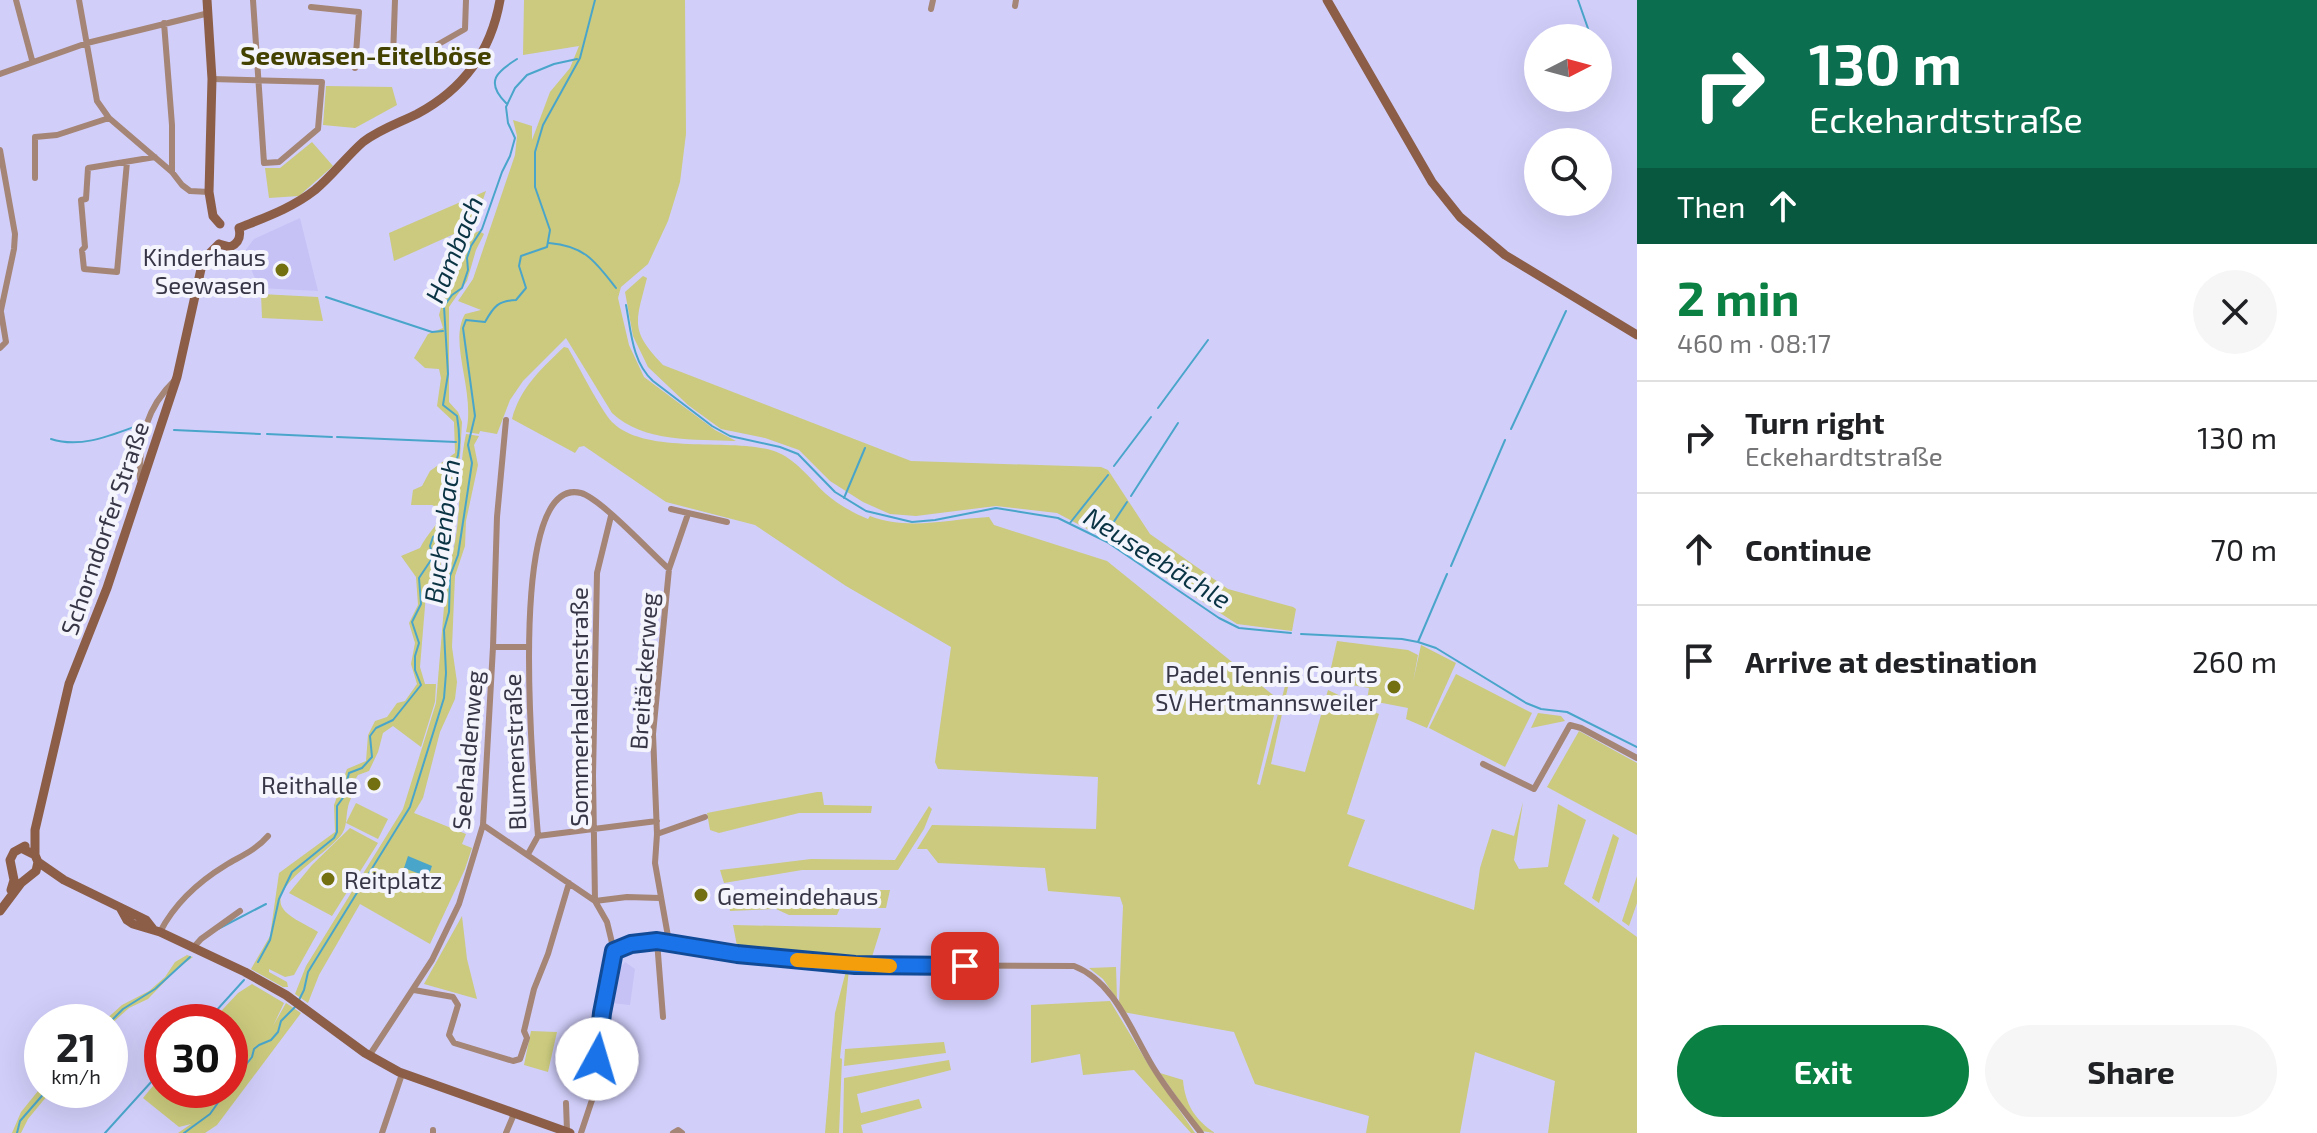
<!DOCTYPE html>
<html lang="en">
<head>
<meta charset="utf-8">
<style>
  :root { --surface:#fff; --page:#f6f6f6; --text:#202124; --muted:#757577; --line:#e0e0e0; --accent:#0b8043 }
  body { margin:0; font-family:"Exo 2",sans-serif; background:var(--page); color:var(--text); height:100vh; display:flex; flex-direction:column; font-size:30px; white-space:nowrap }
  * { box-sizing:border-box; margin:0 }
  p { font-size:26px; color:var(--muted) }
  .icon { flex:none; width:44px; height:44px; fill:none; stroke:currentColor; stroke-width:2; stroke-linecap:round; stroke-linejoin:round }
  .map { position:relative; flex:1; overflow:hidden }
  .details { display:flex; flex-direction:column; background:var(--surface); width:680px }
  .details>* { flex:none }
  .top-card { background:#0b6e4f; color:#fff; overflow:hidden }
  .needle { width:52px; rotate:84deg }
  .buttons { position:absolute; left:1524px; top:24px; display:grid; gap:16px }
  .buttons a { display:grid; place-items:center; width:88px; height:88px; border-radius:50%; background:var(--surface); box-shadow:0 8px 32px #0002; font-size:40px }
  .speed { position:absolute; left:24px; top:1004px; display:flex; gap:16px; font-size:40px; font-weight:700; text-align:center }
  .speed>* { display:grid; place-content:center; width:104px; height:104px; border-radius:50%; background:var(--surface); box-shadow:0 8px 32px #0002; line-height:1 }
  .speed small { font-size:20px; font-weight:400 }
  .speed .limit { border:12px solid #d22; background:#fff; color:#111 }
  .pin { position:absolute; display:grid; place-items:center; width:68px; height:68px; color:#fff; margin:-34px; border-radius:16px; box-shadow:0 4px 12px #0006 }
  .me { position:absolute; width:88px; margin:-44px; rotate:6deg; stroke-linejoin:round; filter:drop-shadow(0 0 6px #0008) }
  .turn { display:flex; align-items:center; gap:28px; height:168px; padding:0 40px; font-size:36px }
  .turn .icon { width:104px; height:104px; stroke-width:2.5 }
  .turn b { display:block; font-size:56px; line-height:68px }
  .then { display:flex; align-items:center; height:76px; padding:0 40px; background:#0003; gap:16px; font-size:30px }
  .round { display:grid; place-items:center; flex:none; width:84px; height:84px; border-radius:42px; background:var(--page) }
  .head { display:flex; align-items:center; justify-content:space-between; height:136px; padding:0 40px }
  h1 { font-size:48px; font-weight:700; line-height:60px; color:var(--accent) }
  .action { display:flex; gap:16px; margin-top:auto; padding:16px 40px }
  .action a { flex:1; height:92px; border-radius:48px; background:var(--accent); color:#fff; font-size:32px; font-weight:700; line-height:92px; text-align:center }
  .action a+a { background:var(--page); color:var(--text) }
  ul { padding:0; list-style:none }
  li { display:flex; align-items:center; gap:24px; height:112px; padding:0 40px; border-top:2px solid var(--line) }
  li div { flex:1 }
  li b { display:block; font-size:30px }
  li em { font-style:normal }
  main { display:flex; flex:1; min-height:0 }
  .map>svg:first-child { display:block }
  .built { fill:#c6c2f5 }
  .green { fill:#cbca7e }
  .water { fill:#4aa5ca }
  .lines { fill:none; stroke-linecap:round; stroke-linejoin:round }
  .stream { stroke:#4aa5ca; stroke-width:2 }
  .street { stroke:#a58575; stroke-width:6 }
  .secondary { stroke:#8c5e47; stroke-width:9 }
  .route-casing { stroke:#114b97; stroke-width:20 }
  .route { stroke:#1a73e8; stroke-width:14 }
  .slow { stroke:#f59e0b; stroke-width:14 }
  .poi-dot { fill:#737012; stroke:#f4f4fd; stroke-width:3 }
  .labels { text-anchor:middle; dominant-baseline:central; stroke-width:8; stroke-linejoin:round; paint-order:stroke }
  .poi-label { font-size:24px; fill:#373647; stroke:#f4f4fd; text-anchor:end }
  .street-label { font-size:24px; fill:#373647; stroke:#f4f4fd }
  .neighbourhood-label { font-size:26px; font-weight:bold; fill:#444200; stroke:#f4f4fd }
  .water-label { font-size:26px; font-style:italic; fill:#0a3444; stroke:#f4f4fd }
</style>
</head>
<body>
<main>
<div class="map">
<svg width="1637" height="1133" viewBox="0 0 1637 1133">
  <rect width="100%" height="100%" fill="#d1cefa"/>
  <!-- built -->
  <path class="built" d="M300,218L318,291L259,288L244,252L254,239Z
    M617,962L622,966L625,962L635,969L630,1005L611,1003Z"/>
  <!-- green -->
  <path class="green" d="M524,0H685L686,134L680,182L668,221L648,264L621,287L618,298L629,345L644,377L715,430L736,441C695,439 644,443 612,413L566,338L523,381L510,400L497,434L480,431L479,434L466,432C476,392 448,343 465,314L481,310L458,301L473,279L515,155L517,136L513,120L532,126V140L550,92L570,68L579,46L523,55Z
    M326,86L392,87L397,105L355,128L323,125Z
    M312,142L333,166L299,196L269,198L265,168H280Z
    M486,191L474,225L394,261L389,233Z
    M479,231L484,234L476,250L467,281L449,307V402L458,412L462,422L460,457L451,484L452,516L441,544V570L434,589L426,594L420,667L425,684H436L435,702L421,747L393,726L383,733L378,752L369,771L358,775L353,783C355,793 350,798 348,807C346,815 347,825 343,832C334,850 270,884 282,907C287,917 309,926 318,932L294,975L285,977L269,969V972L287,982L288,987H283L251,969L270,936L279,873L335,832L334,805L347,769L366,761L368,735L375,721L387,717L397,703L405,701L417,684L411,664L415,643L409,623L418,605L416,577L401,556L420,548C427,534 438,525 444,510L432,505H411L413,490L422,486L430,471L455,453L454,422L437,406L441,378L439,369L425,368L414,358L428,334L443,328L439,315L445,293L470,235Z
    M643,276L647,278C636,322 629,330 663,365L911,461L1101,467L1108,470L1150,534L1228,589L1293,607L1296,609L1292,631L1237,624L1108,540L1057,513L996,506L916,516L890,514L863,502L830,481L799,450L765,438L721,429L688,405L648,367L633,336L625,292Z
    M261,294L318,297L323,321L262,318Z
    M564,347L568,348C578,365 600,409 612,422C646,456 731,437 774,451C795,458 811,480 826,494C839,505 853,513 868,519L870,516C908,531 949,519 989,517L994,525L1107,561L1278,699L1257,784L1260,785L1288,674L1291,673L1271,764L1305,772L1328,690L1379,714L1347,814L1365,820L1348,866L1474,910L1480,868L1492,829L1514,836L1523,802L1514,860L1519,869L1548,867L1558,804L1586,820L1564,884L1637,937V1133H1548L1555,1081L1475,1052L1460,1133H1366L1369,1116L1255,1084L1234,1032L1123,1012L1119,1003L1123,906L1120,897L1048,891L1045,868L938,863L927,849H917L932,825L1096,829L1098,777L938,769L935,762L951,647L846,586L755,525L666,502L584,446L579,447L575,453L512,419C520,388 541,369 564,347Z
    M466,434L479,436L474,445L478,465L466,521L465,546L455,576L452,647L457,682L455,699L440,732L423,798L414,813L466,834L462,844L472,848L465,869L430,944L360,904L319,975L308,1003L295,994L306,966L403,809L436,703L447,571C464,527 456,480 466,434Z
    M1337,641L1408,650L1418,655L1413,682L1421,645L1456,663L1427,728L1406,719L1408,708L1367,700L1369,688L1328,681Z
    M1456,674L1532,713L1505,767L1429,728Z
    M1538,713L1561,716L1565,721L1531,728Z
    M1579,731L1637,763V835L1547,787Z
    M817,792H822L824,805L872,806L871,813H799L719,833L710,830L707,813Z
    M356,803L388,819L378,839L346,823Z
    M929,806L932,809L924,829L898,870H802L724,883L720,870L811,859L895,860Z
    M350,828L378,843L332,916L289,893L312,865Z
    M1613,834L1619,838L1599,903L1592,898Z
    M1637,876V903L1629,926L1622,921Z
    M797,890H890L886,908H840L837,915H789L776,909L730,911L728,900L766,893Z
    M462,916L467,959L477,999L424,984Z
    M733,925L881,928L871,960L867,964L738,951Z
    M187,955L193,957L178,968L148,999L129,1008L110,1025V1022H103L122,1005L149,991L165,977L175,962Z
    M736,957L849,969L840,1058L842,1059L839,1133H825L835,1013L846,971L735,960Z
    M1116,967L1117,999L1103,979L1089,968Z
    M252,984L284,1003L273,1026L286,1003L301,1013L217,1125L205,1133H178L191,1124L179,1127L143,1098L162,1075V1090H230V1022H211L238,993Z
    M1110,1001L1151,1069L1195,1133H1191L1134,1070L1083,1075L1080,1054L1031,1063V1005Z
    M531,1031L557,1032L548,1072L524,1065Z
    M944,1042L946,1053L844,1066L845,1049Z
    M949,1060L951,1070L857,1094L861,1113L919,1099L922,1108L861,1125L863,1133H843L844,1078Z
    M1160,1073L1183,1080C1185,1104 1195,1120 1215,1133L1201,1131Z
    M42,1086V1090H52L28,1119L21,1133H12L21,1112Z"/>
  <!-- water -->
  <path class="water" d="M408,856L432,866L428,877L404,868Z"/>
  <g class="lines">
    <!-- stream -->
    <path class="stream" d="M1578,0L1591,37
      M506,103C484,81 498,71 517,59
      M549,243C585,246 595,261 616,288
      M326,297L432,332L443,331
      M626,305C631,331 632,362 653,381L712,426L730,436L780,447L798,454L835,492L866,511L912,522L935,520L996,508L1058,518L1107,542L1219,618L1239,628L1291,633
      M1158,408L1208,340
      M1511,429L1566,311
      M174,430L260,434
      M267,434L332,437
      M337,437L456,442
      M51,439C79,448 107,437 134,427
      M1114,466L1151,417
      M1131,496L1178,423
      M844,498L865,448
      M1070,523L1108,475
      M1103,538L1127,502
      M1451,566L1505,440
      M1301,634L1402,639L1418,642L1436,648L1526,703L1541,709L1567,712L1637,747
      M1418,642L1447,574
      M218,929L266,904
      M258,962L270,940L279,899L292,872L334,838L337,832V806L350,788L347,781L349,773L362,768L372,757L370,736L376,728L393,720L421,685L415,670V656L419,643L412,622L421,604L419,578L433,557L430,546L433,537C460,525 443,502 448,480C450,471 456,464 458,455C460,444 459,428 457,416L443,405L448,374L444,306L452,295L462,288L468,270L467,258L471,246L482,229L502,172L510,156L515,138L508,123L506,107L515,88L527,75L554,64L577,59
      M299,1000L304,990L308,972L410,807L444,698L446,673L444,630L449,612L450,576L458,555L472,463L468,445L475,416L463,328L466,320L485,322C494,306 498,301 516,300L526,288L519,266L521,256L547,247L550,230L535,187V152L543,125L580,58L595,0
      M110,1022L123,1009L155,989L190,957
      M206,1022L244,980
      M230,1085L252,1057L254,1049L259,1045L271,1040L278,1032L281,1021L296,1006
      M17,1133L20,1121L47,1090
      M105,1133L162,1070
      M184,1133L210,1114L227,1090"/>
    <!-- street -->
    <path class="street" d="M16,0L32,60
      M79,0L97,101L109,118L172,172L182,185L190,191L209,192
      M395,0L393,57L409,61L465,29L466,0
      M1015,6L1016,0
      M311,7L359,12L355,68
      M931,9L933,0
      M164,23L172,125V172
      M0,74L87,43L209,13
      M212,79L322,82L318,129L279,162L264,163L253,0
      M0,150L15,234L14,249L0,315
      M127,162L117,272L84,269L82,250L85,247L81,200L86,199L88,168L155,157
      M35,178V137L57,135L109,118
      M0,348L6,342L1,312
      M140,479C139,439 146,408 175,380
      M671,509L727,522
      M611,516L597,573L593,776L595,901L627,897L660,898
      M493,647H528
      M1483,764L1534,789L1570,725L1581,728L1637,758
      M483,825L595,901L607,922L614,951L602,1013L592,1100L581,1133
      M657,834L705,817
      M538,836L657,821
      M528,854L538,836C535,794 503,473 581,493C600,498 651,553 669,569
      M160,932C175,903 198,882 226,865C241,856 256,850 268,836
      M657,941L663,1017
      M669,942L655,863L657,834L653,734L669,569L688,514
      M193,948L201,939L240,911
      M614,951L631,944L657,941L737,954L855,965L1074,966C1115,982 1131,1031 1153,1067C1167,1090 1184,1111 1201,1133
      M414,990L453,997L458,1005L449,1035L454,1043L513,1061L520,1059L527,1038L524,1031L534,989L548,954L569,883
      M369,1056L432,960L459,904L483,825L493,647L497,517L506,420
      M566,1103L567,1131
      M382,1133L402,1074
      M433,1133V1130
      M506,1133L514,1114
      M673,1133L678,1130L682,1133"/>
    <!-- secondary -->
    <path class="secondary" d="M207,0L212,79L209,192L213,216L220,224
      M1327,0L1432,182L1460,217L1505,255L1637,335
      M239,228C266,217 292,208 315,190C333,175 346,157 363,142C380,129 399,123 417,114C464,89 491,52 500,0
      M219,244L230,247C239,243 241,237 239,228
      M35,855V830L69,684L107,588L177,377L201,269L208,255L219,244
      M38,862L64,880L146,920L153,929
      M11,890L14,880L10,860L14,852L25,846
      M121,909L127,920L133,924L160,932L245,972L286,995L365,1053L399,1072L570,1133
      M0,911L21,883L36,871L38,862L35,855L23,849"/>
  </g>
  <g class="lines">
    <!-- route casing -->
    <g class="route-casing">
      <path id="route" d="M597,1059L602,1013L614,951L631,944L657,941L737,954L855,965L965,966"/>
    </g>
    <!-- route -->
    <use href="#route" class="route"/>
    <!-- slow -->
    <path class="slow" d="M797,960L890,966"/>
  </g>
  <!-- markers -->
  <g class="poi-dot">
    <circle cx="282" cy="270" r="8"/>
    <circle cx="1394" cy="687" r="8"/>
    <circle cx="374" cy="784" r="8"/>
    <circle cx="328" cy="879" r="8"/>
    <circle cx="701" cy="895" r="8"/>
  </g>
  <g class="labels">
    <!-- poi labels -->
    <g class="poi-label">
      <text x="266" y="256">Kinderhaus<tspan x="266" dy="28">Seewasen</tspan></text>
      <text x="1378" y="673">Padel Tennis Courts<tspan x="1378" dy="28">SV Hertmannsweiler</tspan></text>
      <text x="358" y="784">Reithalle</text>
      <text x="344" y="879" text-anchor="start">Reitplatz</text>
      <text x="717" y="895" text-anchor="start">Gemeindehaus</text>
    </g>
    <!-- street labels -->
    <g class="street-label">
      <text transform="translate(104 528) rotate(-71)">Schorndorfer Straße</text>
      <text transform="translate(643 671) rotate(-86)">Breitäckerweg</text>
      <text transform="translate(578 707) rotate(-90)">Sommerhaldenstraße</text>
      <text transform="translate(467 750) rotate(-85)">Seehaldenweg</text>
      <text transform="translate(514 752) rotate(-92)">Blumenstraße</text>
    </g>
    <!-- neighbourhood labels -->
    <g class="neighbourhood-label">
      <text x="366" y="54">Seewasen-Eitelböse</text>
    </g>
    <!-- water labels -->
    <g class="water-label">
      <text transform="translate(453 249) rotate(-68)">Hambach</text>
      <text transform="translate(441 531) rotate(-83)">Buchenbach</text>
      <text transform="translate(1158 557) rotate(32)">Neuseebächle</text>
    </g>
  </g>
</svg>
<div class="buttons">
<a><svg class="needle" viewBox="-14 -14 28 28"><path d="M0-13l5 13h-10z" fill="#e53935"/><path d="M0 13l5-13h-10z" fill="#757577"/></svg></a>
<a><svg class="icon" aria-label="search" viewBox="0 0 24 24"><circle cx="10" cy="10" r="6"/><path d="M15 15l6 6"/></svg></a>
</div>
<div class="speed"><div>21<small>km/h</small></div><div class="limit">30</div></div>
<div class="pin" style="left:965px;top:966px;background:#d93025"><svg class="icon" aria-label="arrive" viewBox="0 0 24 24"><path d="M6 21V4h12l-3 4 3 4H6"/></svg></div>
<svg class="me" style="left:597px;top:1059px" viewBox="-20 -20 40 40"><circle r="19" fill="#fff"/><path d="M0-13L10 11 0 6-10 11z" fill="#1a73e8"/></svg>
</div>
<section class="details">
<div class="top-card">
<div class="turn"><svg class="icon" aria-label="right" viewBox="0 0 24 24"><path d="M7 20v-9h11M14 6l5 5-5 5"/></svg><div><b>130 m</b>Eckehardtstraße</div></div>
<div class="then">Then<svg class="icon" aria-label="ahead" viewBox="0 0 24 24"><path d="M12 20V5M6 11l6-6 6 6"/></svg></div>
</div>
<div class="head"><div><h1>2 min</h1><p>460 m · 08:17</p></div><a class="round"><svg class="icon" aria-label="close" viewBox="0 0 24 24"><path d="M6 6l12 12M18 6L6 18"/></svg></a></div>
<ul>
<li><svg class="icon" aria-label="right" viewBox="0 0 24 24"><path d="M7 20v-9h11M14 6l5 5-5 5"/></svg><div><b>Turn right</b><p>Eckehardtstraße</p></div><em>130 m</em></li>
<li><svg class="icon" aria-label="ahead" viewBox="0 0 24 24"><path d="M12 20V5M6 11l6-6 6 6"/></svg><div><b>Continue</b></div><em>70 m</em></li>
<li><svg class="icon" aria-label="arrive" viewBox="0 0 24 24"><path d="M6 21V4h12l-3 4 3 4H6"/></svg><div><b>Arrive at destination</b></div><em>260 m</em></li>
</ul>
<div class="action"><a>Exit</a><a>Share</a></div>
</section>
</main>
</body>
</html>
